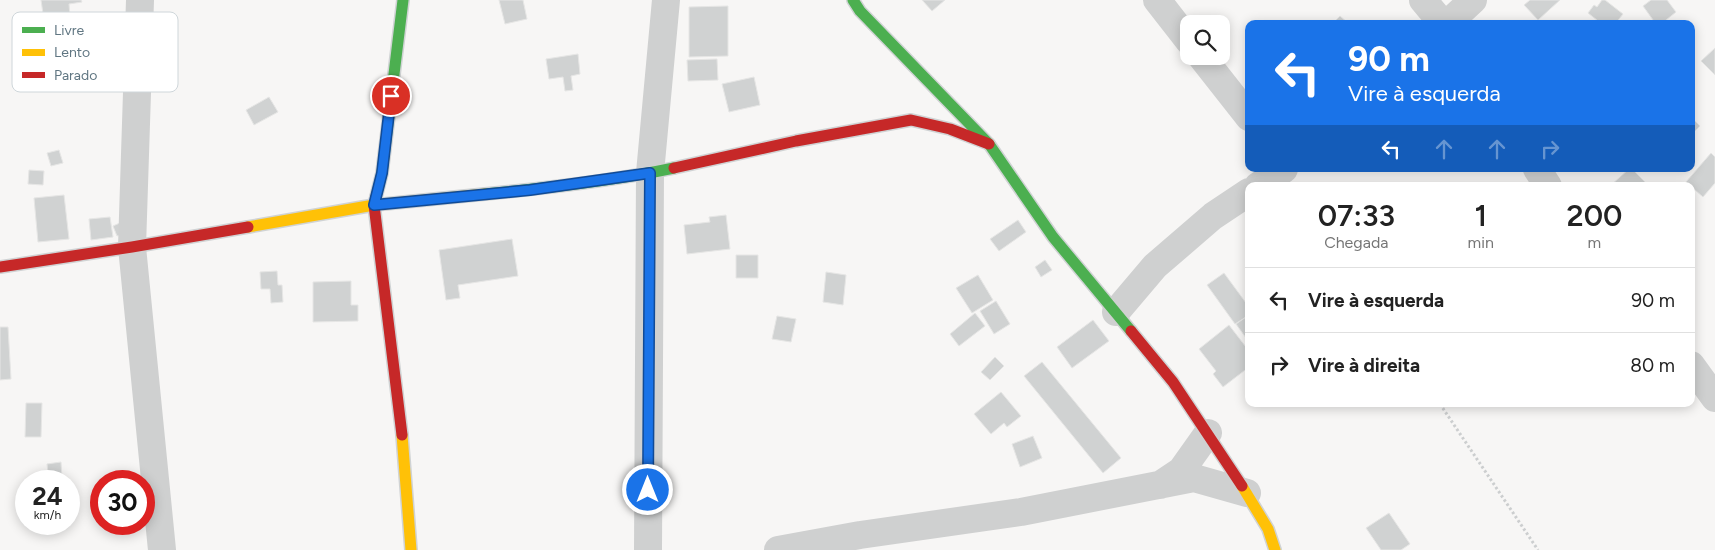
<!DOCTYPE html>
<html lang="pt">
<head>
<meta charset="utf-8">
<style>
  :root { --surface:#fff; --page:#f6f6f6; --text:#222; --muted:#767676; --line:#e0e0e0 }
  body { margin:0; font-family:Figtree,sans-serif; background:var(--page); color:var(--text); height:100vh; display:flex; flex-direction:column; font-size:19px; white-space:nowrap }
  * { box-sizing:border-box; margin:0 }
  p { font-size:16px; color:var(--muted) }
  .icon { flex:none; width:28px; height:28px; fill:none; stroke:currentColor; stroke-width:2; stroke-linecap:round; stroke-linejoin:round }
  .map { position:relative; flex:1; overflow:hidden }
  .side { position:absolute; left:1245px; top:182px; width:450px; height:225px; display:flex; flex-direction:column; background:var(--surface); border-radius:10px; box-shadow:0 2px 12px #0003 }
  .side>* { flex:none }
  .guide { position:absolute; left:1245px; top:20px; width:450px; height:152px; border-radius:10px; box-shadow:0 2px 12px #0003; background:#1a73e8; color:#fff; overflow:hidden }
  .fabs { position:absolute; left:1180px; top:15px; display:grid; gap:10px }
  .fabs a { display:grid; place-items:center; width:50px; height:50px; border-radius:10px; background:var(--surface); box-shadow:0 2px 12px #0003; font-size:25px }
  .speed { position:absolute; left:15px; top:470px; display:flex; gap:10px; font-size:25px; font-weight:700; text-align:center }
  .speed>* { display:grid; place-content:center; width:65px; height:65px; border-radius:50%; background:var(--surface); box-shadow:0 2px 12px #0003; line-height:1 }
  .speed small { font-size:12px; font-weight:400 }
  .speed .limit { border:8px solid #d22; background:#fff; color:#111 }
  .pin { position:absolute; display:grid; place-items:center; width:42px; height:42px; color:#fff; margin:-21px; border:2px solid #fff; border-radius:50%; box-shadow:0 1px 5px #0007 }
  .me { position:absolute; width:55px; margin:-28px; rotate:0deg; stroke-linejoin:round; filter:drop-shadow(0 0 4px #0008) }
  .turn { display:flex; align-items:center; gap:18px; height:105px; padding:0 20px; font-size:22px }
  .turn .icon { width:65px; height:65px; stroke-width:2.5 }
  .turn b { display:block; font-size:35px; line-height:42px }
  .lanes { display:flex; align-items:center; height:48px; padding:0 20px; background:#0003; justify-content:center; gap:25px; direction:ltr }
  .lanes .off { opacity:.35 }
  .eta { display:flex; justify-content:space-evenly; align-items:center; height:85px; text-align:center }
  .eta b { font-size:30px; font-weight:600; line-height:35px }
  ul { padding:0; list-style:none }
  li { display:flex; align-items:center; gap:15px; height:65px; padding:0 20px; border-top:1px solid var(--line) }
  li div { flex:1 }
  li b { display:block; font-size:19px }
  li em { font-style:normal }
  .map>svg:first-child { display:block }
  .building { fill:#d0d2d2; stroke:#e6e6e5 }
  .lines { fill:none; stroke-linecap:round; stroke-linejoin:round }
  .fast-casing { stroke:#d0d3d4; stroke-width:14 }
  .slow-casing { stroke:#d0d3d4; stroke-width:14 }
  .jam-casing { stroke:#d0d3d4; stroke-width:14 }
  .path { stroke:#cccecf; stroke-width:3; stroke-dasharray:2.5 2.5; stroke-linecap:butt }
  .street { stroke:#cfd0d0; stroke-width:28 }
  .fast { stroke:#4caf50; stroke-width:11 }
  .slow { stroke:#ffc107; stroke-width:11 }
  .jam { stroke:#c62828; stroke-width:11 }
  .route-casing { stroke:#114b97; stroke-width:12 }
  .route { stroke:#1a73e8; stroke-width:9 }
  .key { fill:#fff; stroke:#cfd6da; stroke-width:1 }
  .key-label { font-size:14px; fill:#607682 }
</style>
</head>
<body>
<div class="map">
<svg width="1715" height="550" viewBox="0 0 1715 550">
  <rect width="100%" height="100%" fill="#f7f6f5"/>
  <!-- building -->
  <path class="building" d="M41,0H81L82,2L69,4L70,17L44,21Z
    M499,0H523L527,19L505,24Z
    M922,0H945L932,11Z
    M1530,0H1560L1538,20L1524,5Z
    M1602,0H1605L1623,14L1615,24H1602L1588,13L1594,5L1597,7Z
    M1651,0H1667L1676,12L1661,24H1656L1643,6Z
    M728,6V56L689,57V7Z
    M1340,16L1349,24H1332Z
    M1715,48V75L1701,61Z
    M578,54L580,74L571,76L573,90L565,91L563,77L549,79L546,59Z
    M717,59L718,80L688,81L687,60Z
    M754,77L760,105L729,112L722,84Z
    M269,97L278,112L254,125L246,110Z
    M1693,119L1700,126L1692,134L1691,121Z
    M59,150L63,163L51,166L47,153Z
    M1711,153L1715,157V183L1703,197L1686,182Z
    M1629,169H1632L1649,186H1610Z
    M29,170L44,171L43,185L28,184Z
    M64,195L69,239L38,242L34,198Z
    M726,215L730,249L687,254L684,225L710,222L709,217Z
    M110,217L113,237L91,240L89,219Z
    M1018,220L1026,232L999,251L990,239Z
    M122,222L126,233L117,236L113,226Z
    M512,239L518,276L458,285L460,298L446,300L439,250Z
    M736,255H758V278H736Z
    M1045,260L1052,270L1041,277L1035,267Z
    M277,271L278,285H282L283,302L271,303L270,289H261L260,272Z
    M826,272L846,275L843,305L823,302Z
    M1224,273L1249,307V315L1235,324L1207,285Z
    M978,275L993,300L972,313L956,288Z
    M351,281V305H358V321L313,322V282Z
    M996,301L1010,324L994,334L980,311Z
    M975,313L985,326L959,346L950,334Z
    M1249,315V342L1236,324Z
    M777,316L796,319L791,342L772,339Z
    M1093,320L1109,341L1072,368L1057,347Z
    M1229,325L1249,351V367L1223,387L1213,374L1216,371L1199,349Z
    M0,327H8L11,379L0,380Z
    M995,357L1004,366L990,380L981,372Z
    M1042,362L1121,458L1103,473L1024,376Z
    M1001,392L1021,416L1007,427L1004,423L991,434L974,414Z
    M26,403H42L41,437H25Z
    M1033,436L1042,458L1020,467L1012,444Z
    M61,462L62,480L49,481L47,464Z
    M1389,513L1410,544L1401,550H1381L1366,528Z"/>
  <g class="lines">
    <!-- fast casing -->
    <g class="fast-casing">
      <path id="fast" d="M853,0L860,11L989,144L1053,237L1131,331
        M485,194C548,188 612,181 674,168
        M376,197L382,173L403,0"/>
    </g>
    <!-- slow casing -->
    <g class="slow-casing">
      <path id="slow" d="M248,227L374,205L485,194
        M402,435L411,550
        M1242,486L1268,529L1275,550"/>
    </g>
    <!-- jam casing -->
    <g class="jam-casing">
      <path id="jam" d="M674,168L796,141L911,120L950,129L989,144
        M376,197L374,205L402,435
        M0,267L132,247L248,227
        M1131,331L1173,382L1242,486"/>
    </g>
    <!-- path -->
    <path class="path" d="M1440,404L1538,550"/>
    <!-- street -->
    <path class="street" d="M140,0L132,247L162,550
      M1157,0L1189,41
      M1423,0L1443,24
      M1447,24L1473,0
      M1201,56L1249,117
      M1537,169L1548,186
      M1258,186L1284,169
      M1116,312L1155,266L1213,216L1249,192
      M1691,365L1715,398
      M1160,485L1181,471L1208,433
      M648,550L650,173L666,0
      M778,550L860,535L1021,512L1194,478L1247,493"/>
    <!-- fast -->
    <use href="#fast" class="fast"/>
    <!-- slow -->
    <use href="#slow" class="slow"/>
    <!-- jam -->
    <use href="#jam" class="jam"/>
  </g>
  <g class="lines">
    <!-- route casing -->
    <g class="route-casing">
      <path id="route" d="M391,96L382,173L374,205L530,190L650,173L648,490"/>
    </g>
    <!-- route -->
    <use href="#route" class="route"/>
  </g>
  <!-- legend -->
  <rect x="12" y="12" width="166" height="80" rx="8" class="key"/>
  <rect x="22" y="27" width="23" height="6" fill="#4caf50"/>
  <rect x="22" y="49" width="23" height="7" fill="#ffc107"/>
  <rect x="22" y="72" width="23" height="6" fill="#c62828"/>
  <g class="key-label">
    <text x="54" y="35">Livre</text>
    <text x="54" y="57">Lento</text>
    <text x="54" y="80">Parado</text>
  </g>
</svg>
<div class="fabs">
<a><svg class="icon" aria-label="search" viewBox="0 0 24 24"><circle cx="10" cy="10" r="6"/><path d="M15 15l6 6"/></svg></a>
</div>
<div class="speed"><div>24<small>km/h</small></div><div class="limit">30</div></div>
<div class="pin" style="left:391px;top:96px;background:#d93025"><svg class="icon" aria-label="arrive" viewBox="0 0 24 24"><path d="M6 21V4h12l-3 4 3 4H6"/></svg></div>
<svg class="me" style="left:648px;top:490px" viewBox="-20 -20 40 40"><circle r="17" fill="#1a73e8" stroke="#fff" stroke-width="3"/><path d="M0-11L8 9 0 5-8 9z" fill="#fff"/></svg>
<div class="guide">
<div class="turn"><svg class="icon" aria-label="left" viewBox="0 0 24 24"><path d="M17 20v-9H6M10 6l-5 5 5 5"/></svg><div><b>90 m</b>Vire à esquerda</div></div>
<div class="lanes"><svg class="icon" aria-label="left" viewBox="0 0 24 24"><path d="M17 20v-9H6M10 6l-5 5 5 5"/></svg><svg class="icon off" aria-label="ahead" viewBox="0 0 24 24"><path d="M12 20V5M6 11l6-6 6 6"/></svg><svg class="icon off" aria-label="ahead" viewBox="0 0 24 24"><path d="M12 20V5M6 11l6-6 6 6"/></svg><svg class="icon off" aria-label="right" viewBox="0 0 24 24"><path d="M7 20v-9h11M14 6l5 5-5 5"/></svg></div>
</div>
<section class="side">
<div class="eta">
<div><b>07:33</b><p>Chegada</p></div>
<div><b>1</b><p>min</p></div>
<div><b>200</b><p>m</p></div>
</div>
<ul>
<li><svg class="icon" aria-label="left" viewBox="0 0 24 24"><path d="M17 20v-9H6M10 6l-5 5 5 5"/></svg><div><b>Vire à esquerda</b></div><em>90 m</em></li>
<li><svg class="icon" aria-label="right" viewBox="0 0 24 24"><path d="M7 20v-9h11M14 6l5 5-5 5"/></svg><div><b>Vire à direita</b></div><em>80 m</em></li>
</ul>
</section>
</div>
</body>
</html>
